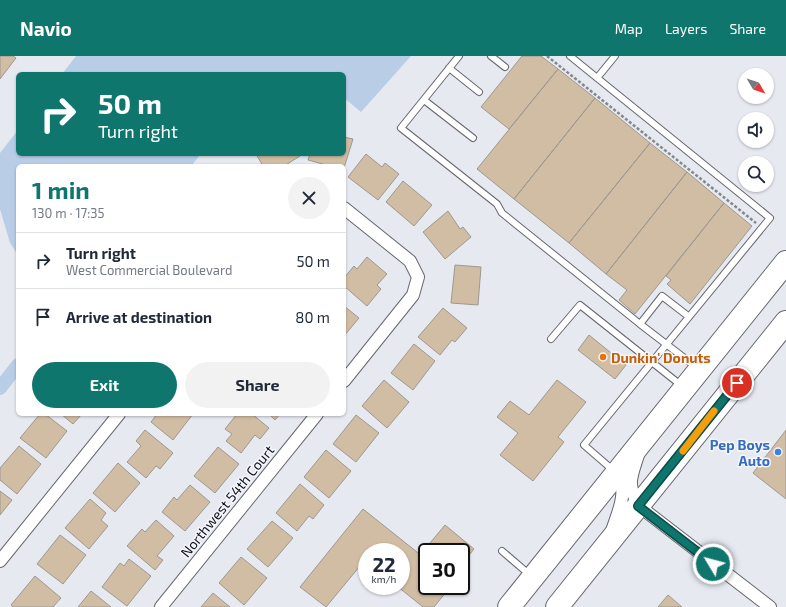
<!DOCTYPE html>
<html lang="en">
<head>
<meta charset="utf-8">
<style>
  :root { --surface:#fff; --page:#f2f2f3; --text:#1f2937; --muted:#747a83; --line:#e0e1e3; --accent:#0f766e }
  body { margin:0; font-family:"Exo 2",sans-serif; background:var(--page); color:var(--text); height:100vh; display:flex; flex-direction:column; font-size:15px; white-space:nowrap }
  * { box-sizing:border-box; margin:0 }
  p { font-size:13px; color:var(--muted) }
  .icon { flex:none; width:22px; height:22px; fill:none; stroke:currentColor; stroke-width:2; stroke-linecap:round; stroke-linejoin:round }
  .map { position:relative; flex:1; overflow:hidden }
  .sheet { position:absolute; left:16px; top:108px; width:330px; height:252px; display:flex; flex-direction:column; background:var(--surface); border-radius:6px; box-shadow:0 1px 3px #0004 }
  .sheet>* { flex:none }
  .hud { position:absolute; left:16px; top:16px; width:330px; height:84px; border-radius:6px; box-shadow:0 1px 3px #0004; background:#0f766e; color:#fff; overflow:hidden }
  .needle { width:26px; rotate:129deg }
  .controls { position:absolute; left:738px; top:12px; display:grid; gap:8px }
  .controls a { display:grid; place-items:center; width:36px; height:36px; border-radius:50%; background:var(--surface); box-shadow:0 1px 3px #0004; font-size:20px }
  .speed { position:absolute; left:358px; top:487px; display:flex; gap:8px; font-size:20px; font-weight:700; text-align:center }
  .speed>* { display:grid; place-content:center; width:52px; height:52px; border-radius:50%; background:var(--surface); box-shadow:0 1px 3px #0004; line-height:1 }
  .speed small { font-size:10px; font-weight:400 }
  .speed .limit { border:2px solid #111; border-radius:6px; background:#fff; color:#111 }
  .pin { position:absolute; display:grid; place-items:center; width:34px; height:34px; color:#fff; margin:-17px; border:2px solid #fff; border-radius:50%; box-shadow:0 1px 4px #0007 }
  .me { position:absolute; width:44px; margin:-22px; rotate:307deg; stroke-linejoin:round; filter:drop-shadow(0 0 3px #0008) }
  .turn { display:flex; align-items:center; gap:14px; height:84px; padding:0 16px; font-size:18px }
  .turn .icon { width:52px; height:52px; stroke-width:2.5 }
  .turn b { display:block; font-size:28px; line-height:34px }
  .round { display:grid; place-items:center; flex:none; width:42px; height:42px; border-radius:21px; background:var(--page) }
  .headline { display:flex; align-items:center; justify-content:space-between; height:68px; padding:0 16px }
  h1 { font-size:24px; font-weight:700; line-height:30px; color:var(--accent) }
  .cta { display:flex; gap:8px; margin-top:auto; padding:8px 16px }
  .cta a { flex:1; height:46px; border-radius:24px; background:var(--accent); color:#fff; font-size:16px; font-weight:700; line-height:46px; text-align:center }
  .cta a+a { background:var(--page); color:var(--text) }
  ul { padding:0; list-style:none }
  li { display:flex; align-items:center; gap:12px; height:56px; padding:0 16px; border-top:1px solid var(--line) }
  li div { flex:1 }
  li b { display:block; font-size:15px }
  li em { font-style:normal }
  header { display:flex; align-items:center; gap:24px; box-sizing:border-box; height:56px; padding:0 20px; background:var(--accent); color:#fff }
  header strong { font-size:19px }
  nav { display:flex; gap:22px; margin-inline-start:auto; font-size:14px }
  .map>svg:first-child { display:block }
  .water { fill:#b9cde7 }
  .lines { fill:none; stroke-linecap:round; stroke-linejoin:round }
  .canal { stroke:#b9cde7; stroke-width:14 }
  .building { fill:#d1bda3; stroke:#9d9892 }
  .lane-casing { stroke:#67686f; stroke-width:8 }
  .street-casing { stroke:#67686f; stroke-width:14 }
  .highway-casing { stroke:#67686f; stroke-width:24 }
  .path { stroke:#85878c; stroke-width:2.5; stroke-dasharray:3 2; stroke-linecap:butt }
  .lane { stroke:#fff; stroke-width:6 }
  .street { stroke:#fff; stroke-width:12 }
  .highway { stroke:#fff; stroke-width:22 }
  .route-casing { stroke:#0a4d48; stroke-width:10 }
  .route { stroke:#0f766e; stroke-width:7 }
  .slow { stroke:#f59e0b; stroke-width:7 }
  .food-dot { fill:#e8710a; stroke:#f4f6fe; stroke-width:1.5 }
  .shop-dot { fill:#3f7fe0; stroke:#f4f6fe; stroke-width:1.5 }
  .labels { text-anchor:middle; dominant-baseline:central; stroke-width:3; stroke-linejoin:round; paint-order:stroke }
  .food-label { font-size:14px; font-weight:bold; fill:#c56008; stroke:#f4f6fe; text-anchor:start }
  .shop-label { font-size:14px; font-weight:bold; fill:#366cbe; stroke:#f4f6fe; text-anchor:end }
  .street-label { font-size:14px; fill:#121315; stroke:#f4f6fe }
</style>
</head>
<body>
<header>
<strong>Navio</strong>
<nav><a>Map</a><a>Layers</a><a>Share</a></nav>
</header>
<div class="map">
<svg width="786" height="551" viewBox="0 0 786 551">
  <rect width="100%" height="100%" fill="#e7e9f1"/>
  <!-- water -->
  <path class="water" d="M76,0H411L361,56L344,42V18H62Z
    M18,74V98H201L191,110H18V199L10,187L0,153V97Z"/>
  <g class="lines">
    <!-- canal -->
    <path class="canal" d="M0,332L18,309"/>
  </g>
  <!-- building -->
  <path class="building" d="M0,0H13L16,2L0,23Z
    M522,0H541L558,13L509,73L481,51Z
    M558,13L595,42L514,143L477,113Z
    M595,42L650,87L569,187L514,143Z
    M344,81L353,83L344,112V110H330L308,104L310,98H344Z
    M650,87L687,116L606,218L569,187Z
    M256,98H299L300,100L284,110H263Z
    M366,98L382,111L385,107L399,118L378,144L348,121Z
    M687,116L724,147L635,258L619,244L627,234L606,218Z
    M403,125L432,149L414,170L386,146Z
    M724,147L752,170L690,248L667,228L671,224L666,220Z
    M448,155L460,173L463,171L471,181L445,203L423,176Z
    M367,201L387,218L377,229L381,233L367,250L344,230V222L354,210L357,213Z
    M455,209L481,211L478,249L451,247Z
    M344,250L359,262L344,280Z
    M443,252L467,272L455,286L452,284L440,299L418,281Z
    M589,279L626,309L615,323L578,294Z
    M414,288L435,305L413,334L391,317Z
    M384,324L409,346L387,372L362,350Z
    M557,324L586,346L558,381L564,386L533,425L500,399L518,377L497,361L510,345L529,359Z
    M40,358H45L67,375L46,402L20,382Z
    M61,358H82L73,368Z
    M157,358H193L173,384L151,366Z
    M237,358H252L269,372L260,383L255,379L241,397L226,385L232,378L225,373Z
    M269,358H280L275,364Z
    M356,359L379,377L356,406L333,388Z
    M145,374L173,397L160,413L156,410L146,422L127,406L141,390L136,385Z
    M786,374V443L753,417Z
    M19,390L41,408L17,438L0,424V412Z
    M218,391L239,408L215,437L194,420Z
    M326,394L351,415L329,442L304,421Z
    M118,407L140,427L115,456L93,437Z
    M300,428L324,449L313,463L309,460L297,475L276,457Z
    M190,429L210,446L185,475L162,456L174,441L177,444Z
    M0,435L12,444L0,459Z
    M90,443L106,457L101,464L108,470L89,493L65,472Z
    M363,453L427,504V530H451L434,551H423L397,530H401V496H367V505L365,504L326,551L300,531Z
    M156,464L174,480L157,500L163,504L155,514L127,490L142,473L145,476Z
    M272,465L293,482L268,511L247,493Z
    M445,469L474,493L461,509V496H441L430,487Z
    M60,479L86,499L63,528L37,508Z
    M241,501L267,522L244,549L219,527Z
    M129,503L151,520L127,550L102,531L120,507L124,510Z
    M35,520L61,542L53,551H13L11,549Z
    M91,535L111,551H78Z
    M213,537L230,551H201Z
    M668,539L682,551H658Z"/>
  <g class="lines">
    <!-- lane casing -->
    <g class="lane-casing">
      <path id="lane" d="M459,0L401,72L497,148L502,157L640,268
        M491,0L505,11
        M570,0L770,162L584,389L614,415
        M449,12L479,36
        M597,22L615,0
        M424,44L473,82
        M688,260L662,240L640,268L696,311
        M551,283L580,249L682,330
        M502,495L530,519"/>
    </g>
    <!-- street casing -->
    <g class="street-casing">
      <path id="street" d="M344,152L410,205L418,221L413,239L344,325
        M638,399C631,422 626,427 639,450L770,551
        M612,475C617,459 627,439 620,423
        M0,505L119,358
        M161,551L317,358"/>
    </g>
    <!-- highway casing -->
    <g class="highway-casing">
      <path id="highway" d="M509,551L786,206
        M557,551L786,266"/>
    </g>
    <!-- path -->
    <path class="path" d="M547,0L756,167"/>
    <!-- lane -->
    <use href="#lane" class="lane"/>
    <!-- street -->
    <use href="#street" class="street"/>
    <!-- highway -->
    <use href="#highway" class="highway"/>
  </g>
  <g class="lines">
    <!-- route casing -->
    <g class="route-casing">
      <path id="route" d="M713,508L638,450L737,327"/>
    </g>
    <!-- route -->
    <use href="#route" class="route"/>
    <!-- slow -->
    <path class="slow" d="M683,395L714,355"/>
  </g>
  <!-- markers -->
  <circle class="food-dot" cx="603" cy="301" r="4"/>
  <circle class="shop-dot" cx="778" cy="396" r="4"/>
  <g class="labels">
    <!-- food labels -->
    <g class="food-label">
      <text x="611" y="301">Dunkin' Donuts</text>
    </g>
    <!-- shop labels -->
    <g class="shop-label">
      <text x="770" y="388">Pep Boys<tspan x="770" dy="16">Auto</tspan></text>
    </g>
    <!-- street labels -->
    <g class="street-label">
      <text transform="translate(227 445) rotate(-51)">Northwest 54th Court</text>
    </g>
  </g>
</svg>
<div class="controls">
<a><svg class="needle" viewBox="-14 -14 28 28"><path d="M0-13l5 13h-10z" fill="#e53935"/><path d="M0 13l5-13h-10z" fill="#747a83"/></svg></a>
<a><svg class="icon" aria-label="sound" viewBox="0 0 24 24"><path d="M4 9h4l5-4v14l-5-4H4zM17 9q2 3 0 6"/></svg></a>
<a><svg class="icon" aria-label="search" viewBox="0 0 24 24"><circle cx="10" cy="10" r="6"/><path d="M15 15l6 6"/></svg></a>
</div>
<div class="speed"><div>22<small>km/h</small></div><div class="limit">30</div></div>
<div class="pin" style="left:737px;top:327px;background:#d93025"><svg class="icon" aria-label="arrive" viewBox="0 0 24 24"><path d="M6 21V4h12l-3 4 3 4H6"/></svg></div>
<svg class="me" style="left:713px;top:508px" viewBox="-20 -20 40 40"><circle r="17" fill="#0f766e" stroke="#fff" stroke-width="3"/><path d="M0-11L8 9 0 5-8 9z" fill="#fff"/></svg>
<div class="hud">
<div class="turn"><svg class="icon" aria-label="right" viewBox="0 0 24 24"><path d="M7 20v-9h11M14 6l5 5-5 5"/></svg><div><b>50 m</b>Turn right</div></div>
</div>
<section class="sheet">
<div class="headline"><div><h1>1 min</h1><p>130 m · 17:35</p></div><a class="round"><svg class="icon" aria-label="close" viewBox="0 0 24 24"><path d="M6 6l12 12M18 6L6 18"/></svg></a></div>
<ul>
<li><svg class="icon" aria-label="right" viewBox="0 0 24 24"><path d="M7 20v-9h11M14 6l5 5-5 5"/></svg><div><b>Turn right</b><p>West Commercial Boulevard</p></div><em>50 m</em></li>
<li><svg class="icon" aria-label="arrive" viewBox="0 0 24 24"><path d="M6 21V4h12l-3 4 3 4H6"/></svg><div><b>Arrive at destination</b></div><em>80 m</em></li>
</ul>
<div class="cta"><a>Exit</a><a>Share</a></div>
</section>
</div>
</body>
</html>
